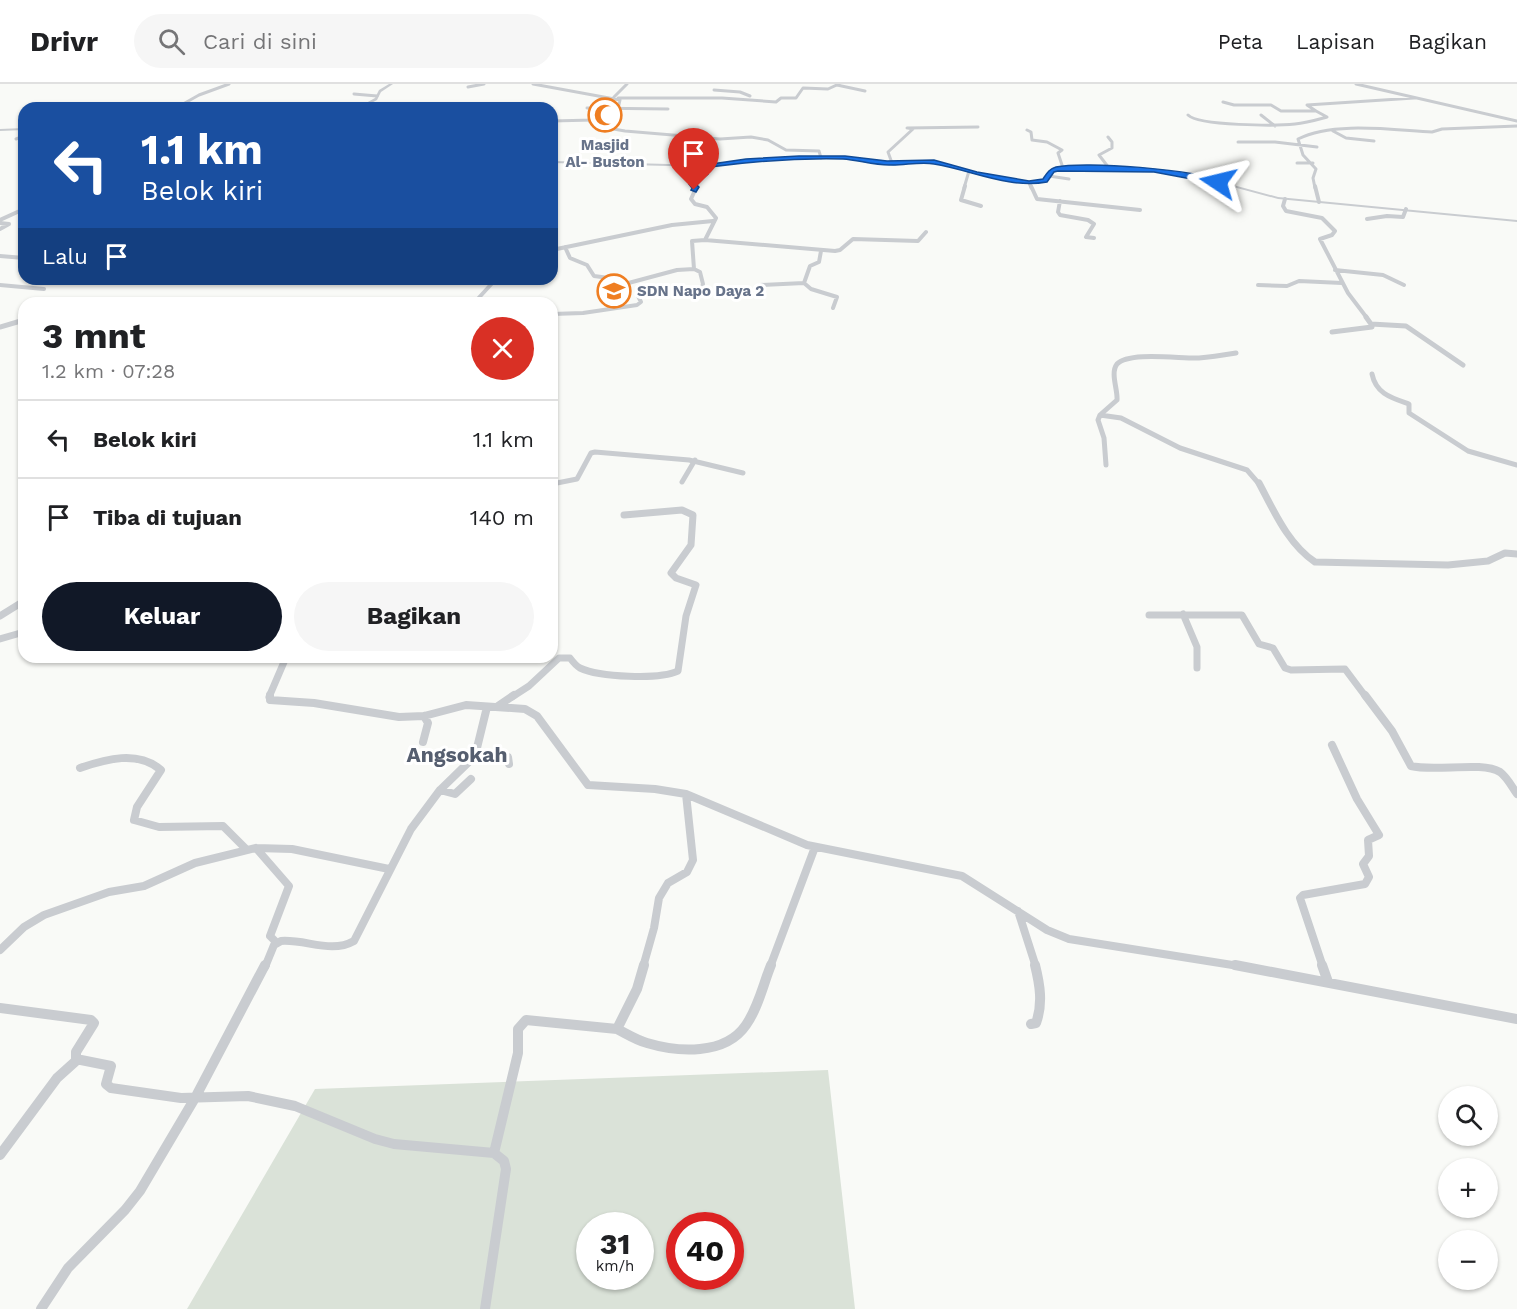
<!DOCTYPE html>
<html lang="id">
<head>
<meta charset="utf-8">
<style>
  :root { --surface:#fff; --page:#f6f6f6; --text:#202124; --muted:#757577; --line:#e0e0e0; --accent:#111827 }
  body { margin:0; font-family:"Work Sans",sans-serif; background:var(--page); color:var(--text); height:100vh; display:flex; flex-direction:column; font-size:22px; white-space:nowrap }
  * { box-sizing:border-box; margin:0 }
  p { font-size:20px; color:var(--muted) }
  .icon { flex:none; width:33px; height:33px; fill:none; stroke:currentColor; stroke-width:2; stroke-linecap:round; stroke-linejoin:round }
  .map { position:relative; flex:1; overflow:hidden }
  .panel { position:absolute; left:18px; top:213px; width:540px; height:366px; display:flex; flex-direction:column; background:var(--surface); border-radius:18px; box-shadow:0 2px 4px #0004 }
  .panel>* { flex:none }
  .banner { position:absolute; left:18px; top:18px; width:540px; height:183px; border-radius:18px; box-shadow:0 2px 4px #0004; background:#1a4fa0; color:#fff; overflow:hidden }
  .fabs { position:absolute; left:1438px; top:1002px; display:grid; gap:12px }
  .fabs a { display:grid; place-items:center; width:60px; height:60px; border-radius:50%; background:var(--surface); box-shadow:0 2px 4px #0004; font-size:30px }
  .speed { position:absolute; left:576px; top:1128px; display:flex; gap:12px; font-size:30px; font-weight:700; text-align:center }
  .speed>* { display:grid; place-content:center; width:78px; height:78px; border-radius:50%; background:var(--surface); box-shadow:0 2px 4px #0004; line-height:1 }
  .speed small { font-size:15px; font-weight:400 }
  .speed .limit { border:9px solid #d22; background:#fff; color:#111 }
  .pin { position:absolute; display:grid; place-items:center; width:51px; height:51px; color:#fff; margin:-62px -26px; border-radius:50% 50% 50% 0; rotate:-45deg; box-shadow:0 0 6px #0007 }
  .pin .icon { rotate:45deg }
  .me { position:absolute; width:66px; margin:-33px; rotate:280deg; stroke-linejoin:round; filter:drop-shadow(0 0 4px #0008) }
  .turn { display:flex; align-items:center; gap:21px; height:126px; padding:0 24px; font-size:27px }
  .turn .icon { width:78px; height:78px; stroke-width:2.5 }
  .turn b { display:block; font-size:42px; line-height:51px }
  .then { display:flex; align-items:center; height:57px; padding:0 24px; background:#0003; gap:12px; font-size:22px }
  .round { display:grid; place-items:center; flex:none; width:63px; height:63px; border-radius:32px; background:var(--page) }
  .head { display:flex; align-items:center; justify-content:space-between; height:102px; padding:0 24px }
  h1 { font-size:36px; font-weight:700; line-height:45px }
  .cta { display:flex; gap:12px; margin-top:auto; padding:12px 24px }
  .cta a { flex:1; height:69px; border-radius:36px; background:var(--accent); color:#fff; font-size:24px; font-weight:700; line-height:69px; text-align:center }
  .cta a+a { background:var(--page); color:var(--text) }
  ul { padding:0; list-style:none }
  li { display:flex; align-items:center; gap:18px; height:78px; padding:0 24px; border-top:2px solid var(--line) }
  li div { flex:1 }
  li b { display:block; font-size:22px }
  li em { font-style:normal }
  header { display:flex; align-items:center; gap:36px; box-sizing:border-box; height:84px; padding:0 30px; background:var(--surface); border-bottom:2px solid var(--line) }
  header strong { font-size:28px }
  nav { display:flex; gap:33px; margin-inline-start:auto; font-size:21px }
  .search { width:420px; height:54px; background:var(--page); display:flex; align-items:center; gap:15px; box-sizing:border-box; padding:0 21px; border-radius:33px; color:var(--muted); font-size:22px }
  .map>svg:first-child { display:block }
  .green { fill:#dae2d8; fill-rule:evenodd }
  .lines { fill:none; stroke-linecap:round; stroke-linejoin:round }
  .minor-far5 { stroke:#c9ccd0; stroke-width:3 }
  .minor-far4 { stroke:#c9ccd0; stroke-width:4 }
  .minor-far3 { stroke:#c9ccd0; stroke-width:5 }
  .minor-far2 { stroke:#c9ccd0; stroke-width:7 }
  .minor-far1 { stroke:#c9ccd0; stroke-width:8 }
  .minor { stroke:#c9ccd0; stroke-width:10 }
  .tertiary { fill:#c9ccd0; fill-rule:evenodd }
  .route { fill:#1a73e8; stroke:#114b97; stroke-width:1.5 }
  .labels { text-anchor:middle; dominant-baseline:central; stroke-width:6; stroke-linejoin:round; paint-order:stroke }
  .far-poi-label { font-size:15px; font-weight:bold; fill:#67738a; stroke:#fff }
  .quarter-label { font-size:21px; font-weight:bold; fill:#555e6f; stroke:#fff }
</style>
</head>
<body>
<header>
<strong>Drivr</strong>
<div class="search"><svg class="icon" aria-label="search" viewBox="0 0 24 24"><circle cx="10" cy="10" r="6"/><path d="M15 15l6 6"/></svg>Cari di sini</div>
<nav><a>Peta</a><a>Lapisan</a><a>Bagikan</a></nav>
</header>
<div class="map">
<svg width="1517" height="1225" viewBox="0 0 1517 1225">
  <rect width="100%" height="100%" fill="#f9faf7"/>
  <!-- green -->
  <path class="green" d="M828,986L855,1225H187L315,1005ZM590,1142H640V1192H590ZM680,1142H730V1192H680Z"/>
  <g class="lines">
    <!-- minor-far5 -->
    <path class="minor-far5" d="M533,0L620,16L618,25L612,31L593,36L552,37
      M1356,0L1517,37
      M837,1L865,7
      M468,3L484,0
      M714,6L740,8L750,12
      M354,10L377,12
      M614,13L627,0
      M618,14H722L776,18L781,14H796L803,4L828,5L839,0
      M1223,18L1234,21H1271L1281,27H1316L1307,21L1414,14
      M176,24L199,11L229,0
      M587,24L668,25
      M1188,31C1199,42 1277,42 1295,40C1306,39 1316,36 1327,33L1316,27
      M1261,31L1275,42
      M589,37L596,42L625,47L720,55L751,53L768,56L786,66L819,67L821,74
      M907,44L978,43
      M1027,46L1031,48L1032,56L1047,58L1062,66L1058,69L1063,84
      M1333,47L1346,54L1374,57
      M1108,53L1112,58V64L1099,71L1109,84
      M16,55L24,52
      M1238,58H1275L1317,63
      M892,79L888,68L913,45L908,44
      M1297,79H1313
      M1049,92L1069,95
      M1029,99L1031,104
      M696,104L692,100L705,88L707,82
      M964,104L969,87
      M1315,104L1313,94L1316,85L1303,71L1298,55C1333,37 1393,46 1432,48L1442,45L1517,42"/>
    <!-- minor-far4 -->
    <path class="minor-far4" d="M965,102L961,116L981,122
      M1031,102L1037,115L1140,126
      M1315,102L1319,118
      M1285,115L1283,122L1286,127L1322,134L1335,147L1332,151L1320,155L1348,209L1367,234
      M1060,117L1058,128L1060,131L1088,136L1094,140L1086,153L1094,154
      M1367,135L1387,132L1403,133L1406,125
      M0,136L24,125
      M0,139L9,140L0,145
      M705,156L835,167L840,166L853,155L918,157L926,148
      M565,163L570,174L587,181L594,192L609,194
      M552,166L672,141L713,137
      M821,167L819,178L810,182L804,199L811,205L837,213L833,224
      M0,172L24,174
      M694,185L700,188L703,200L700,209
      M1335,186L1383,191L1404,201
      M0,201L44,205
      M621,201L677,186L694,185L692,157L705,156L716,134L707,123L695,120L691,115L696,104L694,102
      M760,201L804,199
      M1258,201L1287,202L1299,197L1342,199
      M238,219H245
      M474,219L496,195
      M552,230L583,229L637,221L641,218L638,212"/>
    <!-- minor-far3 -->
    <path class="minor-far3" d="M1366,233L1371,240L1406,242L1463,281
      M0,243L24,236
      M1332,248L1372,243L1371,240
      M1372,290C1376,310 1392,314 1409,320V329L1468,367L1517,381
      M1100,331L1117,316C1118,306 1110,289 1117,280C1129,267 1182,275 1199,274C1212,273 1224,271 1236,269
      M1106,381L1104,354L1098,336L1100,331L1121,334L1180,364L1247,386L1260,401
      M682,398L695,376
      M552,400L577,395L591,369L595,368L689,376L743,389"/>
    <!-- minor-far2 -->
    <path class="minor-far2" d="M1259,399C1274,427 1288,460 1315,478L1448,481L1488,477L1505,469L1517,470
      M552,400L555,399
      M1183,530L1197,563V584
      M1149,531H1242L1259,560L1273,564L1285,584L1291,586L1345,585L1366,613
      M0,532L24,517
      M0,555L24,548
      M269,613L284,578L279,573
      M512,613L529,602L559,574H570C573,578 576,582 580,584C599,593 659,596 678,587L686,532L696,501L676,494L671,489L691,461L693,431L682,426L624,431"/>
    <!-- minor-far1 -->
    <path class="minor-far1" d="M270,611V616L314,619L399,633L424,632L466,621L525,625L537,632L588,701L655,705L686,710L807,761L962,792L1047,846L1069,855L1245,883
      M1365,611L1392,647L1411,682C1435,688 1482,677 1500,688C1507,693 1512,703 1517,710
      M498,622L514,611
      M423,658L428,639L424,632
      M477,668L508,673L509,680
      M80,684C106,675 138,666 161,686L137,723L134,736L159,743L223,742L247,766
      M440,706L455,710L471,695
      M256,764L289,802L270,852L276,858
      M1018,827L1036,883
      M0,866L24,843L44,831L109,808L144,802L195,779L256,764L292,765L389,785
      M265,883L274,861L281,857C306,855 331,870 354,857L411,745L440,706L475,672L487,623
      M643,883L654,844L659,814L668,799L687,788L693,776L686,710
      M770,883L815,763
      M1323,883L1300,814L1303,811L1365,800L1369,793L1363,780L1369,772L1368,756L1379,751L1357,715L1332,661"/>
    <!-- minor -->
    <path class="minor" d="M1235,881L1517,935
      M1322,881L1328,898
      M0,924L91,936L94,939L76,968V975L111,982L106,1000L111,1004L181,1014L248,1012L295,1022L375,1055L394,1060L494,1069
      M1031,940L1036,939C1043,920 1040,901 1035,881
      M617,945C627,950 636,956 647,959C677,968 725,972 746,941C758,924 763,901 771,881
      M0,1071L57,994L77,976
      M41,1225L68,1184L125,1126L140,1107L195,1014L265,881
      M485,1225L506,1085L504,1077L494,1069L518,969V945L526,936L617,945L637,905L644,881"/>
    <!-- tertiary -->
    <path class="tertiary" d="M389,0H393L381,8L377,16L362,24H357L375,14L379,6Z
      M24,44V46L0,47V45Z
      M841,72L887,78L934,77L982,90L1029,98L1044,95L1051,86L1058,84L1121,83L1154,85L1222,98L1278,113L1517,136V138L1278,115L1222,100L1154,87L1121,85L1058,86L1053,88L1047,97L1029,100L982,92L934,79L887,80L841,74L760,77L707,83L552,79V77L707,81L760,75Z"/>
  </g>
  <!-- route -->
  <path class="route" d="M799,72H845L887,77L934,76L977,88L1029,97L1043,95C1047,89 1049,85 1056,83C1084,77 1197,85 1221,98L1218,100L1154,88L1058,87L1054,88L1047,98C1008,105 972,86 934,80C920,77 903,82 889,81C873,81 858,76 843,75C798,74 754,77 710,83L708,90L696,100L699,103L696,108L691,106L692,104L689,100L702,87L705,81L746,75Z"/>
  <!-- icons -->
  <defs>
    <g id="mosque-ring" transform="scale(1.725)"><circle r="9.5" fill="#fff" stroke="#ef7e22" stroke-width="1.5"/><path d="M3.5-4.9A6 6 0 1 0 3.5 4.9A5 5 0 1 1 3.5-4.9Z" fill="#ef7e22"/></g>
    <g id="school-ring" transform="scale(1.725)"><circle r="9.5" fill="#fff" stroke="#ef7e22" stroke-width="1.5"/><path d="M0-5L7-2L0 1L-7-2ZM-4 1L0 2.5L4 1V4Q0 6-4 4Z" fill="#ef7e22"/></g>
  </defs>
  <g fill-rule="evenodd">
    <use href="#mosque-ring" x="605" y="31"/>
    <use href="#school-ring" x="614" y="207"/>
  </g>
  <g class="labels">
    <!-- far-poi labels -->
    <g class="far-poi-label">
      <text x="605" y="61">Masjid<tspan x="605" dy="17">Al- Buston</tspan></text>
      <text x="637" y="207" text-anchor="start">SDN Napo Daya 2</text>
    </g>
    <!-- quarter labels -->
    <g class="quarter-label">
      <text x="457" y="670">Angsokah</text>
    </g>
  </g>
</svg>
<div class="fabs">
<a><svg class="icon" aria-label="search" viewBox="0 0 24 24"><circle cx="10" cy="10" r="6"/><path d="M15 15l6 6"/></svg></a>
<a>+</a>
<a>−</a>
</div>
<div class="speed"><div>31<small>km/h</small></div><div class="limit">40</div></div>
<div class="pin" style="left:694px;top:106px;background:#d93025"><svg class="icon" aria-label="arrive" viewBox="0 0 24 24"><path d="M6 21V4h12l-3 4 3 4H6"/></svg></div>
<svg class="me" style="left:1218px;top:98px" viewBox="-20 -20 40 40"><path d="M0-17L14 15 0 8-14 15z" fill="#1a73e8" stroke="#fff" stroke-width="4"/></svg>
<div class="banner">
<div class="turn"><svg class="icon" aria-label="left" viewBox="0 0 24 24"><path d="M17 20v-9H6M10 6l-5 5 5 5"/></svg><div><b>1.1 km</b>Belok kiri</div></div>
<div class="then">Lalu<svg class="icon" aria-label="arrive" viewBox="0 0 24 24"><path d="M6 21V4h12l-3 4 3 4H6"/></svg></div>
</div>
<section class="panel">
<div class="head"><div><h1>3 mnt</h1><p>1.2 km · 07:28</p></div><a class="round" style="background:#d93025;color:#fff"><svg class="icon" aria-label="close" viewBox="0 0 24 24"><path d="M6 6l12 12M18 6L6 18"/></svg></a></div>
<ul>
<li><svg class="icon" aria-label="left" viewBox="0 0 24 24"><path d="M17 20v-9H6M10 6l-5 5 5 5"/></svg><div><b>Belok kiri</b></div><em>1.1 km</em></li>
<li><svg class="icon" aria-label="arrive" viewBox="0 0 24 24"><path d="M6 21V4h12l-3 4 3 4H6"/></svg><div><b>Tiba di tujuan</b></div><em>140 m</em></li>
</ul>
<div class="cta"><a>Keluar</a><a>Bagikan</a></div>
</section>
</div>
</body>
</html>
